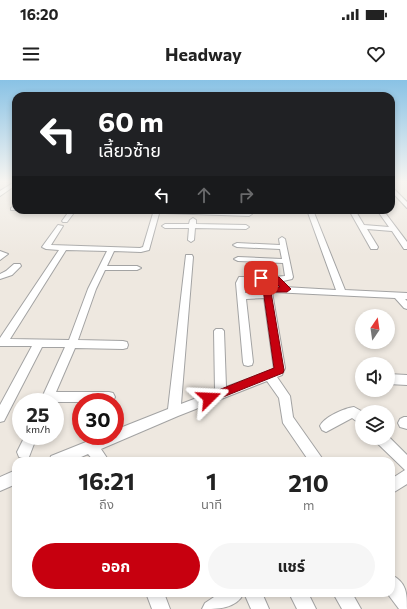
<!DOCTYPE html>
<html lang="th">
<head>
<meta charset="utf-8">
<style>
  :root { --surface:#fff; --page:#f6f6f6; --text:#222; --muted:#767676; --accent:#c7000f }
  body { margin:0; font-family:Commissioner,"Noto Sans Thai",sans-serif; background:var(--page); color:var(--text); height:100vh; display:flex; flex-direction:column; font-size:15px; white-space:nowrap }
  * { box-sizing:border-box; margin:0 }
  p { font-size:13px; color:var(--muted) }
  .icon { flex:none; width:22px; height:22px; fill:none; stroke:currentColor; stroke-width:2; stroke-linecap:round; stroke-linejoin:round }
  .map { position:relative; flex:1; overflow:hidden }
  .side { position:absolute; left:12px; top:377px; width:383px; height:140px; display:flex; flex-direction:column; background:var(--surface); border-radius:12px; box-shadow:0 2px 6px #0003 }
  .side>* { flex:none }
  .guide { position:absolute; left:12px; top:12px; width:383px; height:122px; border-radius:12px; box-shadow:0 2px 6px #0003; background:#202124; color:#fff; overflow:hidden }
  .needle { width:26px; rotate:13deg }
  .fabs { position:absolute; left:355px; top:229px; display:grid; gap:8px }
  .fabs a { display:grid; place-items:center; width:40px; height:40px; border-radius:50%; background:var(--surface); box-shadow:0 2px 6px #0003; font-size:20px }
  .speed { position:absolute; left:12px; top:313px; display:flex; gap:8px; font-size:20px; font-weight:700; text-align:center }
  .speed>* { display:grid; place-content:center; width:52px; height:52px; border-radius:50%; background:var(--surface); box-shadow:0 2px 6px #0003; line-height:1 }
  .speed small { font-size:10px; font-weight:400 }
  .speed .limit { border:6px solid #d22; background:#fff; color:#111 }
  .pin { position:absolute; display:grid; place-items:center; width:34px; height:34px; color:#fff; margin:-17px; border-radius:8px; box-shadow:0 2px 6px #0006 }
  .me { position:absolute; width:44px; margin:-22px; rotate:69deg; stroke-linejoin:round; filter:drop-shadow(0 0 3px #0008) }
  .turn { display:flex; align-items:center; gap:14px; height:84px; padding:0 20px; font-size:18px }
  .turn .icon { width:52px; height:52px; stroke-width:2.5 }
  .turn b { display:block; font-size:28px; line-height:34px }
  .lanes { display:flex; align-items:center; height:38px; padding:0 20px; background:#0003; justify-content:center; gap:20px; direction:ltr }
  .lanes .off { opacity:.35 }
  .eta { display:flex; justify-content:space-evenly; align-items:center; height:68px; text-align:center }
  .eta b { font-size:24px; font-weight:700; line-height:28px }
  .cta { display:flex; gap:8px; margin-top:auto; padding:8px 20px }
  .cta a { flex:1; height:46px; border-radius:24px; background:var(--accent); color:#fff; font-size:16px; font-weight:700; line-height:46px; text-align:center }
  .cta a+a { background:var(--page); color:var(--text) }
  .status { display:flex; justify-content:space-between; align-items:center; height:28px; padding:0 20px; background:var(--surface); direction:ltr }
  .status svg { height:11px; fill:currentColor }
  header { display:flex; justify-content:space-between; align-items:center; height:52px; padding:0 20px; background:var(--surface); font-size:18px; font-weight:700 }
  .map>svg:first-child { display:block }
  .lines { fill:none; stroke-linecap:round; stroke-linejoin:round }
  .minor-casing { stroke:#a3a3a3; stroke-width:2 }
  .minor { fill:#fff; fill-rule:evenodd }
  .route { fill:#c7000f; stroke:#81000a }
</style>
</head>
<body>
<div class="status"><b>16:20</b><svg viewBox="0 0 49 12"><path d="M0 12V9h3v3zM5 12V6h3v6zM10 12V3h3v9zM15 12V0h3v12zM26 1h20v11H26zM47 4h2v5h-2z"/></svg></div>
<header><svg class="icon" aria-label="menu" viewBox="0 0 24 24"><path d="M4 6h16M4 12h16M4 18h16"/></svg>Headway<svg class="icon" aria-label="heart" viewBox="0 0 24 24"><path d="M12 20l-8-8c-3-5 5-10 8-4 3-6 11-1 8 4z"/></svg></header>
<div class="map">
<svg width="407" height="529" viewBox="0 0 407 529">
  <rect width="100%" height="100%" fill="#eee8e0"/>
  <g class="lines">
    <!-- minor casing -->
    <g class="minor-casing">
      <path id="minor" d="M16,101V105L0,116V111Z
        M391,106L407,122V128L391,111Z
        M16,125V130H11V128Z
        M70,130H76L67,142H63L62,141Z
        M154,130H160L149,170L141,172L114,171L107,186H137L141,188L137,190H105L96,209L78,260L123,261L127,262L128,265L127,268L123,269L75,268L56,312H109L113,313L115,317L113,321L109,322H40L65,267H42L4,341L0,342V325L32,266H0V258L59,170L46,169L42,167L58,145L63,146L51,165L140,168L143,167ZM66,170L107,171L88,209L69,260L10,259Z
        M163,130L249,132L252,134L249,136L165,133L163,132Z
        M307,130H313L345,210L407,213V219H405L407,221V229L404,228L395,218L272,212L285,288L282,295L277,297L290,316L293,337L324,381H309L283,343L279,318L267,301L178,336L101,369L109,381H94L88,374L72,381H49L51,376L101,356H115V350L168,329L186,175H192L193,177L181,324L215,311L214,251L216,249H222L224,251L226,307L274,289L264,218L246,219L253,282L252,285L248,286L244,285L243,282L236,203L239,197H273L285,196L283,183L238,181L234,179L238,177L282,179L280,169L237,167L233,165L237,163L280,165L279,159L282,157L285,159L293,197L292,199L279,202L245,201V213L264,214L263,209L267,206L336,210Z
        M349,130H355L364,145L389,147L377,130H383L407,162V169H404L392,151L367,149L378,167L377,169H371Z
        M193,138L196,140V144L246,145L249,147L246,149L195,148L194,160L191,162L188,160L189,148H165L162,146L165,144H189L190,140Z
        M0,171L8,174L0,180Z
        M14,184H20L21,186L12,195L0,199V194L6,191Z
        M388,294L407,295V305L388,304Z
        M354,327L363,332L362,345L352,338L326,352L322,350L320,346C324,337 345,328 354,327Z
        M404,337H407V349L400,347L398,343L400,339Z
        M25,356H37L29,377L24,378L19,377L17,372Z
        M388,356L407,375V404L391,414V399L405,390L376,362L375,358H388Z
        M16,390V404L0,411V397Z
        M391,495C407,502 407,514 407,529H399L387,513H391Z
        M146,513H164L170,529H152Z
        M220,513H244C236,529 218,529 202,529L205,523Z
        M244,513H262L269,529H251Z
        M289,513H308L316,529H297Z
        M333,513H352L361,529H342Z"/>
    </g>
    <!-- minor -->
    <use href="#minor" class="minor"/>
  </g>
  <!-- sky -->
  <linearGradient id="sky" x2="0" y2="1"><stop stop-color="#89c2e5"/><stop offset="0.58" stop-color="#f7f5f1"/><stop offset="1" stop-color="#f7f5f1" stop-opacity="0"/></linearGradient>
  <rect width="407" height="175" fill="url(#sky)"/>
  <!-- route -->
  <path class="route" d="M261,196L279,197L291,209L287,212H271L284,290L283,293L213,321L209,323L206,321L204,318L206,315L274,288L263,209L267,207H280L274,201L259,200V197Z"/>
</svg>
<div class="fabs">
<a><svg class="needle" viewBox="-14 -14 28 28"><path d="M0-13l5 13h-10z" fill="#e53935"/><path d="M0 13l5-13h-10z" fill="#767676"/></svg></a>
<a><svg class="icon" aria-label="sound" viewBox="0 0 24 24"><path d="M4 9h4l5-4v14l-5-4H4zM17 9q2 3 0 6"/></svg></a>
<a><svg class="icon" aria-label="layers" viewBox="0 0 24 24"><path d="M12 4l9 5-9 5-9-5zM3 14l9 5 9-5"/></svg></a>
</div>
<div class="speed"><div>25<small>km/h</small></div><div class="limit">30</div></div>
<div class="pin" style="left:261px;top:198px;background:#d93025"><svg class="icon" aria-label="arrive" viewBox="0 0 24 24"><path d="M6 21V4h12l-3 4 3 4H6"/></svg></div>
<svg class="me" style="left:209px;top:318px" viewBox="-20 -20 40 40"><path d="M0-17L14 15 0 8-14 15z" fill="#c7000f" stroke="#fff" stroke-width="4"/></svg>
<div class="guide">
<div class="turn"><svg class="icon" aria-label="left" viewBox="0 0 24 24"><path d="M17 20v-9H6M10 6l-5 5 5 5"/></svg><div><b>60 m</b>เลี้ยวซ้าย</div></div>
<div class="lanes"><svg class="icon" aria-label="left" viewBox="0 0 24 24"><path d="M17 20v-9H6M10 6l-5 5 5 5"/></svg><svg class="icon off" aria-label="ahead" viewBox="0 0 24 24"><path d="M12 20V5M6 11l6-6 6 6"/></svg><svg class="icon off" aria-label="right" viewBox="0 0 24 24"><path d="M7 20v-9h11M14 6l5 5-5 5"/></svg></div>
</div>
<section class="side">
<div class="eta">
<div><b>16:21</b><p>ถึง</p></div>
<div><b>1</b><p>นาที</p></div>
<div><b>210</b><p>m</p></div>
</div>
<div class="cta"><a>ออก</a><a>แชร์</a></div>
</section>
</div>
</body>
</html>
